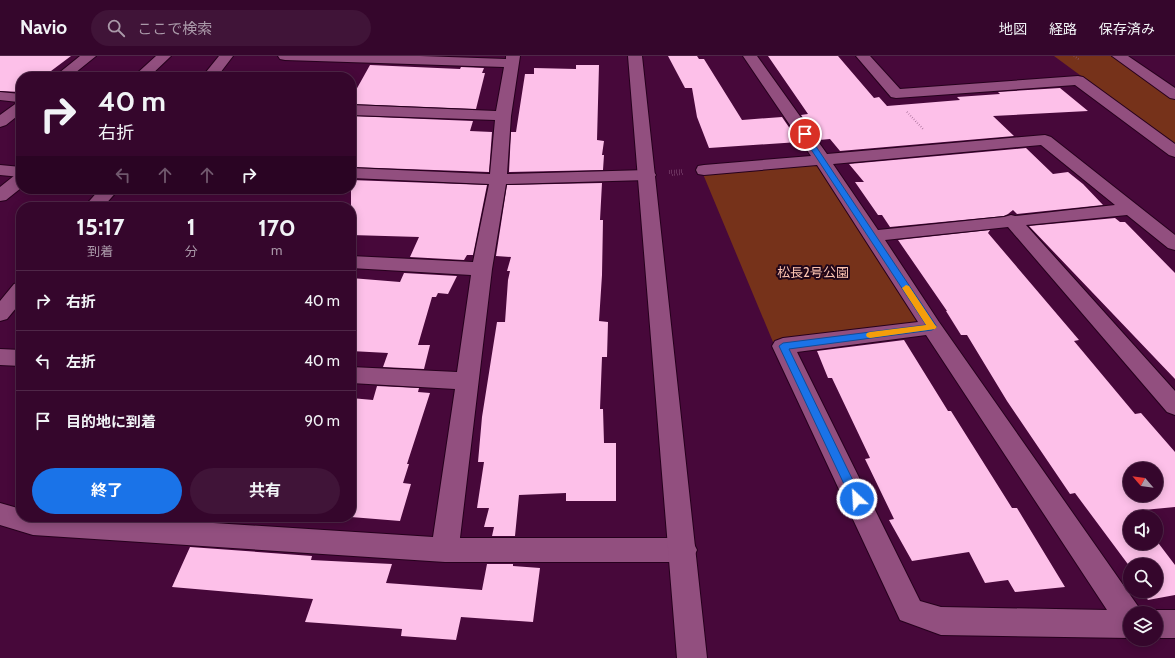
<!DOCTYPE html>
<html lang="ja">
<head>
<meta charset="utf-8">
<style>
  :root { --surface:#35062c; --page:#401438; --text:#f1f3f6; --muted:#aa99a9; --line:#4f2748; --accent:#1a73e8 }
  body { margin:0; font-family:Cabin,"Noto Sans JP",sans-serif; background:var(--page); color:var(--text); height:100vh; display:flex; flex-direction:column; font-size:15px; white-space:nowrap }
  * { box-sizing:border-box; margin:0 }
  p { font-size:13px; color:var(--muted) }
  .icon { flex:none; width:22px; height:22px; fill:none; stroke:currentColor; stroke-width:2; stroke-linecap:round; stroke-linejoin:round }
  .map { position:relative; flex:1; overflow:hidden }
  .panel { position:absolute; left:16px; top:146px; width:340px; height:320px; display:flex; flex-direction:column; background:var(--surface); border-radius:16px; box-shadow:0 2px 10px #0003,0 0 0 1px var(--line) }
  .panel>* { flex:none }
  .top-card { position:absolute; left:16px; top:16px; width:340px; height:122px; border-radius:16px; box-shadow:0 2px 10px #0003,0 0 0 1px var(--line); background:#35062c; color:var(--text); overflow:hidden }
  .needle { width:26px; rotate:298deg }
  .buttons { position:absolute; left:1123px; top:406px; display:grid; gap:8px }
  .buttons a { display:grid; place-items:center; width:40px; height:40px; border-radius:50%; background:var(--surface); box-shadow:0 2px 10px #0003,0 0 0 1px var(--line); font-size:20px }
  .pin { position:absolute; display:grid; place-items:center; width:34px; height:34px; color:#fff; margin:-17px; border:2px solid #fff; border-radius:50%; box-shadow:0 1px 4px #0007 }
  .me { position:absolute; width:44px; margin:-22px; rotate:335deg; stroke-linejoin:round; filter:drop-shadow(0 0 3px #0008) }
  .turn { display:flex; align-items:center; gap:14px; height:84px; padding:0 16px; font-size:18px }
  .turn .icon { width:52px; height:52px; stroke-width:2.5 }
  .turn b { display:block; font-size:28px; line-height:34px }
  .lanes { display:flex; align-items:center; height:38px; padding:0 16px; background:#0003; justify-content:center; gap:20px; direction:ltr }
  .lanes .off { opacity:.35 }
  .eta { display:flex; justify-content:space-evenly; align-items:center; height:68px; text-align:center }
  .eta b { font-size:24px; font-weight:700; line-height:28px }
  .action { display:flex; gap:8px; margin-top:auto; padding:8px 16px }
  .action a { flex:1; height:46px; border-radius:24px; background:var(--accent); color:#fff; font-size:16px; font-weight:700; line-height:46px; text-align:center }
  .action a+a { background:var(--page); color:var(--text) }
  ul { padding:0; list-style:none }
  li { display:flex; align-items:center; gap:12px; height:60px; padding:0 16px; border-top:1px solid var(--line) }
  li div { flex:1 }
  li b { display:block; font-size:15px }
  li em { font-style:normal }
  header { display:flex; align-items:center; gap:24px; box-sizing:border-box; height:56px; padding:0 20px; background:var(--surface); border-bottom:1px solid var(--line) }
  header strong { font-size:19px }
  nav { display:flex; gap:22px; margin-inline-start:auto; font-size:14px }
  .search { width:280px; height:36px; background:var(--page); display:flex; align-items:center; gap:10px; box-sizing:border-box; padding:0 14px; border-radius:22px; color:var(--muted); font-size:15px }
  .map>svg:first-child { display:block }
  .green { fill:#76321a }
  .building { fill:#fdc0e9; fill-rule:evenodd }
  .lines { fill:none; stroke-linecap:round; stroke-linejoin:round }
  .minor-casing { stroke:#26001d; stroke-width:2 }
  .tertiary-casing { stroke:#26001d; stroke-width:2 }
  .path { stroke:#905c83; stroke-width:2; stroke-dasharray:0.5 2; stroke-linecap:butt }
  .minor { fill:#924f7f; fill-rule:evenodd }
  .tertiary { fill:#924f7f; fill-rule:evenodd }
  .route { fill:#1a73e8; stroke:#114b97 }
  .slow { fill:#f59e0b }
  .labels { text-anchor:middle; dominant-baseline:central; stroke-width:4; stroke-linejoin:round; paint-order:stroke }
  .park-label { font-size:13px; fill:#fdc4b1; stroke:#200619 }
</style>
</head>
<body>
<header>
<strong>Navio</strong>
<div class="search"><svg class="icon" aria-label="search" viewBox="0 0 24 24"><circle cx="10" cy="10" r="6"/><path d="M15 15l6 6"/></svg>ここで検索</div>
<nav><a>地図</a><a>経路</a><a>保存済み</a></nav>
</header>
<div class="map">
<svg width="1175" height="602" viewBox="0 0 1175 602">
  <rect width="100%" height="100%" fill="#47083a"/>
  <!-- green -->
  <path class="green" d="M1054,0H1113L1175,44V89Z
    M819,108L922,267L773,286L703,118Z"/>
  <!-- building -->
  <path class="building" d="M0,0H71L43,21H21V36L0,35Z
    M668,0H697L699,3H704L742,64L782,61L799,86L709,92L697,61L692,32H685Z
    M768,0H838L874,42L879,41L887,50L960,44L957,41L1000,38L998,36L1060,32L1088,55L993,60L1014,80L840,95L830,83L819,84L801,59L808,58Z
    M370,9L460,13L461,11L484,12L482,17H485L476,53L351,48V43Z
    M576,9H599L597,84L604,85L602,99H604L603,114L509,116L511,76H516L525,18H534V12L576,13Z
    M351,60L473,65L470,75L492,76L489,116L351,111Z
    M1026,92L1053,118L1068,116L1083,128L1103,149L1017,158L1013,154L1008,158L1004,160L890,171L882,159H878L855,126H864L849,108Z
    M351,124L487,129L473,199H467L464,204L410,201L419,181L351,179Z
    M602,127L600,164H603L602,219L599,265L608,266L607,301H602L600,353H603L604,387H616V445H566V437L519,439L515,480H492L494,471H484L489,452H477L484,406H478L482,361L497,266H505L508,224L510,215H507L511,201L496,200L507,129Z
    M1115,162L1120,166H1125L1175,217V323L1029,170Z
    M990,174L988,177L1079,284L1074,285L1135,358L1141,357L1175,396V451L1133,455L1138,461H1130V487H1156V484L1175,509V539L1148,544L1141,535H1156V509H1130V511L1075,437L1070,438L1007,345L967,279H961L946,255H947L898,184ZM1130,413H1156V439H1130Z
    M404,217L457,220L448,238L438,237L436,241H432L418,289H430L424,313L383,311L388,297L351,295V222L400,226Z
    M904,284L948,355H951L1012,452H1017L1065,531L1015,536L1008,524L985,527L969,496L912,505L889,464L894,463L865,403L870,402L832,322H828L817,295Z
    M377,330L419,332L418,336L430,337L407,408H409L403,427L411,428L400,465L351,461V342L373,344Z
    M190,491L312,500L311,504L392,508L386,527L482,534L487,508H513V510L540,512L533,566L461,561L456,584L401,580L402,573L305,566L313,543L172,531Z"/>
  <g class="lines">
    <!-- minor casing -->
    <g class="minor-casing">
      <path id="minor" d="M80,0H96L70,21H54Z
        M219,0H233L217,21H202Z
        M278,0H420L506,3V0H520L511,60L507,118L647,114L653,115L656,119L653,123L647,124L506,128L492,213L460,482H683L693,486L697,494L693,502L683,506H445L33,479L0,469V447L21,453V461H120L433,481L455,333L351,327V311L457,316L471,219L351,212V200L473,206L489,128L351,122V112L490,118L495,64L351,59V49L496,55L504,11L285,4L280,3Z
        M743,0H757L827,98L1045,79L1051,81L1175,179V194L1168,192L1127,159L1026,169L1175,335V359L1167,356L1008,171L885,184L939,266L1140,553L1142,557H1130V582L941,579L900,564L772,290L775,285L783,282L918,266L817,109L704,119L698,118L696,114L698,110L704,109L811,100ZM1041,89L1115,149L1015,160L1011,159L1004,161L878,174L833,108ZM926,279L1107,554L941,551L920,545L797,296Z
        M856,0H870L900,33L1078,20L1083,21L1175,88V101L1169,99L1075,29L896,42L891,41Z
        M1112,0H1128L1175,32V43L1170,42Z
        M0,36L21,38V57L6,69L0,71V59L18,46L0,44Z
        M0,109L21,111V121L0,119Z
        M100,133H119L103,151H84Z
        M21,226V246L7,263L0,265V245L14,228Z
        M0,293L21,294V310L0,309Z
        M1156,554H1175V582H1156V557H1149Z"/>
    </g>
    <!-- tertiary casing -->
    <g class="tertiary-casing">
      <path id="tertiary" d="M156,0H171L149,21H133Z
        M628,0H642L707,602H677Z
        M21,118V132L6,144L0,145V131L15,119Z"/>
    </g>
    <!-- path -->
    <path class="path" d="M1074,0L1080,4
      M907,56L924,74
      M669,115L684,114
      M669,117L682,116
      M672,119L683,118"/>
    <!-- minor -->
    <use href="#minor" class="minor"/>
    <!-- tertiary -->
    <use href="#tertiary" class="tertiary"/>
  </g>
  <!-- route -->
  <path class="route" d="M802,77H807L937,271L932,274L789,293L862,443L861,447L857,448L853,447L851,443L779,290L783,287L926,269L801,78Z"/>
  <!-- slow -->
  <path class="slow" d="M906,229L909,230L935,269L937,271L935,273L870,282L867,281L866,279L867,277L870,276L926,269L902,232Z"/>
  <g class="labels">
    <!-- park labels -->
    <g class="park-label">
      <text x="813" y="216">松長2号公園</text>
    </g>
  </g>
</svg>
<div class="buttons">
<a><svg class="needle" viewBox="-14 -14 28 28"><path d="M0-13l5 13h-10z" fill="#e53935"/><path d="M0 13l5-13h-10z" fill="#aa99a9"/></svg></a>
<a><svg class="icon" aria-label="sound" viewBox="0 0 24 24"><path d="M4 9h4l5-4v14l-5-4H4zM17 9q2 3 0 6"/></svg></a>
<a><svg class="icon" aria-label="search" viewBox="0 0 24 24"><circle cx="10" cy="10" r="6"/><path d="M15 15l6 6"/></svg></a>
<a><svg class="icon" aria-label="layers" viewBox="0 0 24 24"><path d="M12 4l9 5-9 5-9-5zM3 14l9 5 9-5"/></svg></a>
</div>
<div class="pin" style="left:805px;top:78px;background:#d93025"><svg class="icon" aria-label="arrive" viewBox="0 0 24 24"><path d="M6 21V4h12l-3 4 3 4H6"/></svg></div>
<svg class="me" style="left:857px;top:443px" viewBox="-20 -20 40 40"><circle r="17" fill="#1a73e8" stroke="#fff" stroke-width="3"/><path d="M0-11L8 9 0 5-8 9z" fill="#fff"/></svg>
<div class="top-card">
<div class="turn"><svg class="icon" aria-label="right" viewBox="0 0 24 24"><path d="M7 20v-9h11M14 6l5 5-5 5"/></svg><div><b>40 m</b>右折</div></div>
<div class="lanes"><svg class="icon off" aria-label="left" viewBox="0 0 24 24"><path d="M17 20v-9H6M10 6l-5 5 5 5"/></svg><svg class="icon off" aria-label="ahead" viewBox="0 0 24 24"><path d="M12 20V5M6 11l6-6 6 6"/></svg><svg class="icon off" aria-label="ahead" viewBox="0 0 24 24"><path d="M12 20V5M6 11l6-6 6 6"/></svg><svg class="icon" aria-label="right" viewBox="0 0 24 24"><path d="M7 20v-9h11M14 6l5 5-5 5"/></svg></div>
</div>
<section class="panel">
<div class="eta">
<div><b>15:17</b><p>到着</p></div>
<div><b>1</b><p>分</p></div>
<div><b>170</b><p>m</p></div>
</div>
<ul>
<li><svg class="icon" aria-label="right" viewBox="0 0 24 24"><path d="M7 20v-9h11M14 6l5 5-5 5"/></svg><div><b>右折</b></div><em>40 m</em></li>
<li><svg class="icon" aria-label="left" viewBox="0 0 24 24"><path d="M17 20v-9H6M10 6l-5 5 5 5"/></svg><div><b>左折</b></div><em>40 m</em></li>
<li><svg class="icon" aria-label="arrive" viewBox="0 0 24 24"><path d="M6 21V4h12l-3 4 3 4H6"/></svg><div><b>目的地に到着</b></div><em>90 m</em></li>
</ul>
<div class="action"><a>終了</a><a>共有</a></div>
</section>
</div>
</body>
</html>
